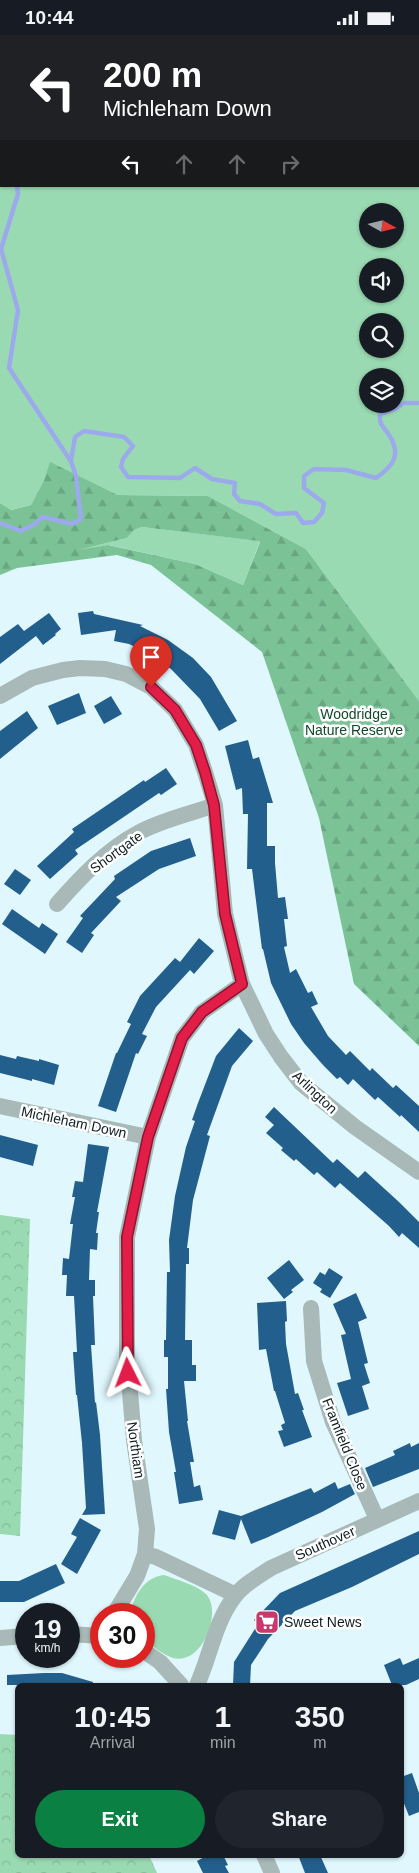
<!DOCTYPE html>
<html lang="en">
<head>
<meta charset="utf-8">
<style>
  :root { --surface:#171b24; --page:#20242c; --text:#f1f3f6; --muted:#9ea1a6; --accent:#0b8043 }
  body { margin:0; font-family:Helvetica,sans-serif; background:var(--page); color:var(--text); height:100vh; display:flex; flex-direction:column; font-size:19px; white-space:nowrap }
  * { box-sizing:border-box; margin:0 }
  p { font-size:16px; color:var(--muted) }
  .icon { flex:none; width:28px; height:28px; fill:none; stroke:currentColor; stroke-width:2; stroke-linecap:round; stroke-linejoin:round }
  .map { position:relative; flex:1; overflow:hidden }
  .sheet { position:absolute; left:15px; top:1648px; width:389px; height:175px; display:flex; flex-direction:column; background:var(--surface); border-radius:8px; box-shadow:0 1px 4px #0004 }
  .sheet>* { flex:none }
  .guide { position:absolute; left:0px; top:0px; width:420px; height:152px; box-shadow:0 1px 4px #0004; background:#202124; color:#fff; overflow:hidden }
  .needle { width:32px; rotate:98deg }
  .buttons { position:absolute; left:359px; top:168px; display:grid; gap:10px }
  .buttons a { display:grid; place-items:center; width:45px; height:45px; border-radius:50%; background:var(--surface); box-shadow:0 1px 4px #0004; font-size:25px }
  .speed { position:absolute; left:15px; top:1568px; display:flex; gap:10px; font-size:25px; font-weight:700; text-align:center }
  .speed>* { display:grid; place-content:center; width:65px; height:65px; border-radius:50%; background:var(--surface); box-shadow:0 1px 4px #0004; line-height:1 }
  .speed small { font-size:12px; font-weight:400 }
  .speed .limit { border:8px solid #d22; background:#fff; color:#111 }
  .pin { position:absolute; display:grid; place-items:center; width:42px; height:42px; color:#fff; margin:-51px -21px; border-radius:50% 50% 50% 0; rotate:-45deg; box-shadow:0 0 5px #0007 }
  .pin .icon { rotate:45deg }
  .me { position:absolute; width:55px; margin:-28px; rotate:357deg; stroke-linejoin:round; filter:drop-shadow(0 0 4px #0008) }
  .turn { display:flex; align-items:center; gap:18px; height:105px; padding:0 20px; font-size:22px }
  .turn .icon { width:65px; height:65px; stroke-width:2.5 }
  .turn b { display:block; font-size:35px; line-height:42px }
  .lanes { display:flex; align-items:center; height:48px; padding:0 20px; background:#0003; justify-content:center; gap:25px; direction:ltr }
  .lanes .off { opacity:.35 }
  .eta { display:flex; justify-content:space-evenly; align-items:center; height:85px; text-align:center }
  .eta b { font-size:30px; font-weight:600; line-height:35px }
  .cta { display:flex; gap:10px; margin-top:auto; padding:10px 20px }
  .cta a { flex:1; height:58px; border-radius:30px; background:var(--accent); color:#fff; font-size:20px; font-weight:600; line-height:58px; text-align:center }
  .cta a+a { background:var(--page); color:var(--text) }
  .status { display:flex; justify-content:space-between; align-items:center; height:35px; padding:0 25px; background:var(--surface); direction:ltr }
  .status svg { height:14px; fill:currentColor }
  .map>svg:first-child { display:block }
  .grass { fill:#9adab2; fill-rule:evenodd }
  .forest { fill:url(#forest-firs); fill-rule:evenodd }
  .park { fill:url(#park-crowns) }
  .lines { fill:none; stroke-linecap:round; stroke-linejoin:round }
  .stream { stroke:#9caaec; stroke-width:4.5 }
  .building { fill:#235f8d }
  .minor { stroke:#a8b9b7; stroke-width:16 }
  .route-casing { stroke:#92132f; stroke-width:12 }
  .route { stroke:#e11d48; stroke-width:9 }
  .labels { text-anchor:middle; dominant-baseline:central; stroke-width:5; stroke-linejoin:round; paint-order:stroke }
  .park-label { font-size:14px; fill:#11492c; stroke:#fff }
  .street-label { font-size:14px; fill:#0f1e22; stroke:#fff }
  .poi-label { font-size:14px; fill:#0f1e22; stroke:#fff; text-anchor:start }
</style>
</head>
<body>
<div class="status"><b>10:44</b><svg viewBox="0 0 49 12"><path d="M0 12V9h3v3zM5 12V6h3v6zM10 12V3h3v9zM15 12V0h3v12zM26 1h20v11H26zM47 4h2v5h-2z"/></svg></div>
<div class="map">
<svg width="419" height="1838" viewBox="0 0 419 1838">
  <defs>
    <pattern id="forest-firs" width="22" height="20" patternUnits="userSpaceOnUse" patternTransform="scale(1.25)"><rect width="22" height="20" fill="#7bc397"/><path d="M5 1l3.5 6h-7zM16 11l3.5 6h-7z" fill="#69a782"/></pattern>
    <pattern id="park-crowns" width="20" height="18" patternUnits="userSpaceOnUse" patternTransform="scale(1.25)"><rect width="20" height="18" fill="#9adab2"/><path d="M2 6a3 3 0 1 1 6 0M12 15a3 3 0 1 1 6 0" fill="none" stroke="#84bb99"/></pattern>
  </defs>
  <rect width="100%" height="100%" fill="#dff7fd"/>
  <!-- grass -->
  <path class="grass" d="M0,0H419V666L306,514L208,461L118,460L50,428L44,445L31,470L10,475L0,468ZM1,1H419V151H1ZM368,176H395V204H368ZM368,231H395V259H368ZM368,286H395V314H368ZM368,341H395V369H368Z
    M142,492L260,506L243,550L195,529L109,510L65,518L127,503L134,495Z
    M164,1540C177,1545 195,1549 206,1559C223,1577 202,1631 173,1623C163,1620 153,1611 144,1605V1579H130C134,1560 145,1542 164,1540Z"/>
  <!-- forest -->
  <path class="forest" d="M50,427L118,460L208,461L306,514L419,666V1011L354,949L319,783L262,617L151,530L117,520L17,533L0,540V468L11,475L31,470L44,445ZM142,492L259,506L260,507L243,550L195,529L108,510L78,515L127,503L134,495Z"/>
  <!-- park -->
  <path class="park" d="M0,1180L30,1184L20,1501L0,1499Z
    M0,1699L17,1700L18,1820H149L157,1838H0Z"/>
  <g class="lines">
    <!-- stream -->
    <path class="stream" d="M4,0L5,1
      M17,151L18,159L1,214L18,275L9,333L70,425
      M0,488L21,496L35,489L43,482L72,489L81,484L76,441L71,426L75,402L84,396L124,402L133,411L123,424L121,432L128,442L180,443L195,433L212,444L235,448L234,459L240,466L260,469L276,479L296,478L303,488L314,487L322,478L324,468L304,453V441L314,434L346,435L376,443C393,431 402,420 389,400C383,391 379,390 380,379L395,374L404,368H419"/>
  </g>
  <!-- building -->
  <path class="building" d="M93,576L94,579L143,590L140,591L168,605L193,623L211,642L237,686L219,696L200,664L171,634L150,619L129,609L114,606L116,595L81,600L78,578Z
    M49,578L61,594L55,599L56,600L43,610L36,601L0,629V602L18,589L24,596Z
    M79,658L86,678L57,690L48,671Z
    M111,661L122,679L104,689L94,671Z
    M27,676L38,693L0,724V696Z
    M248,705L253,724L259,722L273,768H267V811H275V828L278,863L285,862L288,884H284L287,911L284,912L290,938L296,934L308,958L312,956L318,969L311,972L328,1001L346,1020L350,1016L370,1036L372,1033L393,1053L396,1050L419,1071V1097L401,1080L400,1082L378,1062L375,1065L353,1044L348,1050L340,1042L337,1044L323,1030L304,1008L291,989L271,948L263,914H262L252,834H247L248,779H243L242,753L236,755L225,711Z
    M166,733L177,749L161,760L159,758L75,815L78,819L50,844L37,831L74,797L72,794L144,745L145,747Z
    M190,803L196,821L159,834L116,862L121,866L91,898L94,900L82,918L66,907L83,883L80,881L115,844L114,841L151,816Z
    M15,834L31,845L20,860L4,849Z
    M12,874L39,893L42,888L58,899L45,919L2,889Z
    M199,903L214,916L194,939L190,935L156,972L142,999L147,1001L138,1019L136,1018L116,1077L98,1071L116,1018H117L131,989L127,987L140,961L175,923L180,927Z
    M239,993L253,1006L232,1031L207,1100L210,1101L193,1165L187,1213H189V1229H186L185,1305H192V1330H196V1346H184L188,1386H187L194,1427H190L194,1452L200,1450L203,1465L179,1469L174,1437H176L169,1397L166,1354H168V1322H164V1305H166L167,1237H170L169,1205L175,1161L186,1112L195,1086L192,1085L198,1068L216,1021Z
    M0,1020L16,1024L17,1021L39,1026V1024L59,1030L54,1050L32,1044V1046L0,1038Z
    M274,1072L333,1128L337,1124L358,1143L365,1136L399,1167L419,1187V1213L402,1198L399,1202L389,1191L340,1148L335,1153L317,1137L314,1140L296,1124L294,1126L281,1115L283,1113L266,1098L274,1090L265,1082Z
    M0,1100L38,1110L33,1131L0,1122Z
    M88,1109L109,1112L97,1177H99L96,1198H98L97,1215L90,1214L89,1245H95V1261H93L95,1310H91L95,1368L96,1367L100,1400L105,1479L82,1480L86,1473L82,1408L77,1360H76L73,1317H77L74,1261H66L67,1240H62L63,1223L69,1224L73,1189H70L75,1162H72L75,1146L83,1147Z
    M289,1225L304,1245L291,1255L293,1257L284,1264L267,1243Z
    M329,1233L343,1242L330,1263L320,1257L322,1254L313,1248L320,1237L325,1240Z
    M356,1258L367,1283L358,1287L368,1328L364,1329L370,1348L362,1351L369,1374L348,1381L337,1348L351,1344L341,1300L346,1299L333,1269Z
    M286,1266L287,1286L285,1287L286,1309L290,1331L295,1359L298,1358L304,1375H302L312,1402L284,1412L278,1396L283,1395L281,1390L285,1388L275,1356H274L266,1314L259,1315L257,1268Z
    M410,1408L411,1412L419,1408V1434L373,1452L365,1433L395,1420L393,1416Z
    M335,1447L338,1454L350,1449L355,1459L322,1477L266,1503L251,1509L241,1484L235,1505L212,1499L219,1475L241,1481L311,1453L314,1458Z
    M80,1483L101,1495L77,1539L61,1529L77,1502L71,1499Z
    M419,1496V1519L352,1552L295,1576L268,1604L251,1630L250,1650H233L234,1627L258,1589L254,1585L280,1558Z
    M56,1529L65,1548L24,1567H0V1546H19Z
    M400,1623L403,1630L419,1623V1644L406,1650H392L384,1630Z
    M44,1638H62L93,1647V1650H7V1640Z
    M412,1738L419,1758V1777L409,1781L401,1761V1742Z
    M208,1820H223L228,1830L225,1831L229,1838H203L197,1826Z
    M298,1820H320L328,1838H305Z"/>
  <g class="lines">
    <!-- minor -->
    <path class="minor" d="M0,661L32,643L63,635L80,633L105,634L126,639L151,652L175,675L196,710L205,737L215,770L225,879L242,949L266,999L281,1022L301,1048L355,1092L419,1137
      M57,869C80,843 106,815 138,798C161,785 190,779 215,770
      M0,1071L148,1102
      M311,1273L314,1326L333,1387L377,1484
      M145,1519L156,1522L236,1560
      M114,1579L137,1541L145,1519L147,1494L134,1405L127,1321V1202L148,1102L182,1003L202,977L242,949
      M69,1599L101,1601
      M0,1603L26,1601
      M144,1616L160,1627L181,1650
      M197,1650C210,1622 215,1586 235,1561C244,1549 259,1541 271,1533L419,1466
      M264,1820L272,1838"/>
  </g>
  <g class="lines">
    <!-- route casing -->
    <g class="route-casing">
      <path id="route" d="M128,1338L127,1202L148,1102L182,1003L202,977L242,949L225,879L214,770L205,737L196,710L175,675L151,652"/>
    </g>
    <!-- route -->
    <use href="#route" class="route"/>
  </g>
  <!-- icons -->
  <defs>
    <g id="supermarket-square" transform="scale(1.25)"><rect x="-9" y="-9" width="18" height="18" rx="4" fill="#c6396a" stroke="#fff"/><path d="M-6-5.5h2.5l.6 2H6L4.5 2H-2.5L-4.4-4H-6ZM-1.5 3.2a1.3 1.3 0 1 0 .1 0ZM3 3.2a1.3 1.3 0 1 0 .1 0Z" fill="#fff"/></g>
  </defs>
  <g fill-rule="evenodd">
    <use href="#supermarket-square" x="267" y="1587"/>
  </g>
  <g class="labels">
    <!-- park labels -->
    <g class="park-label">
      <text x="354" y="679">Woodridge<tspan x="354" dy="16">Nature Reserve</tspan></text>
    </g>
    <!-- street labels -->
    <g class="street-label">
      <text transform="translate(116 817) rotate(-36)">Shortgate</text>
      <text transform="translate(315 1057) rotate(43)">Arlington</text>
      <text transform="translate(74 1087) rotate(12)">Michleham Down</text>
      <text transform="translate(345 1409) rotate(68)">Framfield Close</text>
      <text transform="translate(136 1415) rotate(82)">Northiam</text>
      <text transform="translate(325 1508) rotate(-24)">Southover</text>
    </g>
    <!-- poi labels -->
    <g class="poi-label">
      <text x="284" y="1587">Sweet News</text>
    </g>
  </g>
</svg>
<div class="buttons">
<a><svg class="needle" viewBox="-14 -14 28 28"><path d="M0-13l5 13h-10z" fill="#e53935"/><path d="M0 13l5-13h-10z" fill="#9ea1a6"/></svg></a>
<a><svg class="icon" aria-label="sound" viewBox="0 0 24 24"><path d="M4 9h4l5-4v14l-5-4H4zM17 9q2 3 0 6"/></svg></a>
<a><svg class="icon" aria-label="search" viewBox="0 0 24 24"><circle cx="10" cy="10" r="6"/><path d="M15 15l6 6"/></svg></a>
<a><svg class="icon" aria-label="layers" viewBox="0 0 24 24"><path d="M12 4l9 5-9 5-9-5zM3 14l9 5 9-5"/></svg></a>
</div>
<div class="speed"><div>19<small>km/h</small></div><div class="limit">30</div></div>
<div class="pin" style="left:151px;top:652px;background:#d93025"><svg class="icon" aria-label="arrive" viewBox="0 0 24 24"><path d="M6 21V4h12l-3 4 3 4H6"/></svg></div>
<svg class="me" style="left:128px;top:1338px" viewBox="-20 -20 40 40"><path d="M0-17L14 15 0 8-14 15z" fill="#e11d48" stroke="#fff" stroke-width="4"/></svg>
<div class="guide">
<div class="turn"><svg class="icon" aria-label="left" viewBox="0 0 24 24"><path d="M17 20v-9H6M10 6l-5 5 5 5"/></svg><div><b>200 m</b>Michleham Down</div></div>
<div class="lanes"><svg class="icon" aria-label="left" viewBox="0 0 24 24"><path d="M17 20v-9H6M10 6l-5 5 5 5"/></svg><svg class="icon off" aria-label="ahead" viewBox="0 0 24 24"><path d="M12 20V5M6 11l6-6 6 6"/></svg><svg class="icon off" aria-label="ahead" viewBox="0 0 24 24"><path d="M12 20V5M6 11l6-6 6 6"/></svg><svg class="icon off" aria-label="right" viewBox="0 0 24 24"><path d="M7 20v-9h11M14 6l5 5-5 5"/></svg></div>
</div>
<section class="sheet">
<div class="eta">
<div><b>10:45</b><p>Arrival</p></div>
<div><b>1</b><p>min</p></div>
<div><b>350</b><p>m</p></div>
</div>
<div class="cta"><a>Exit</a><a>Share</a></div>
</section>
</div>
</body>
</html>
